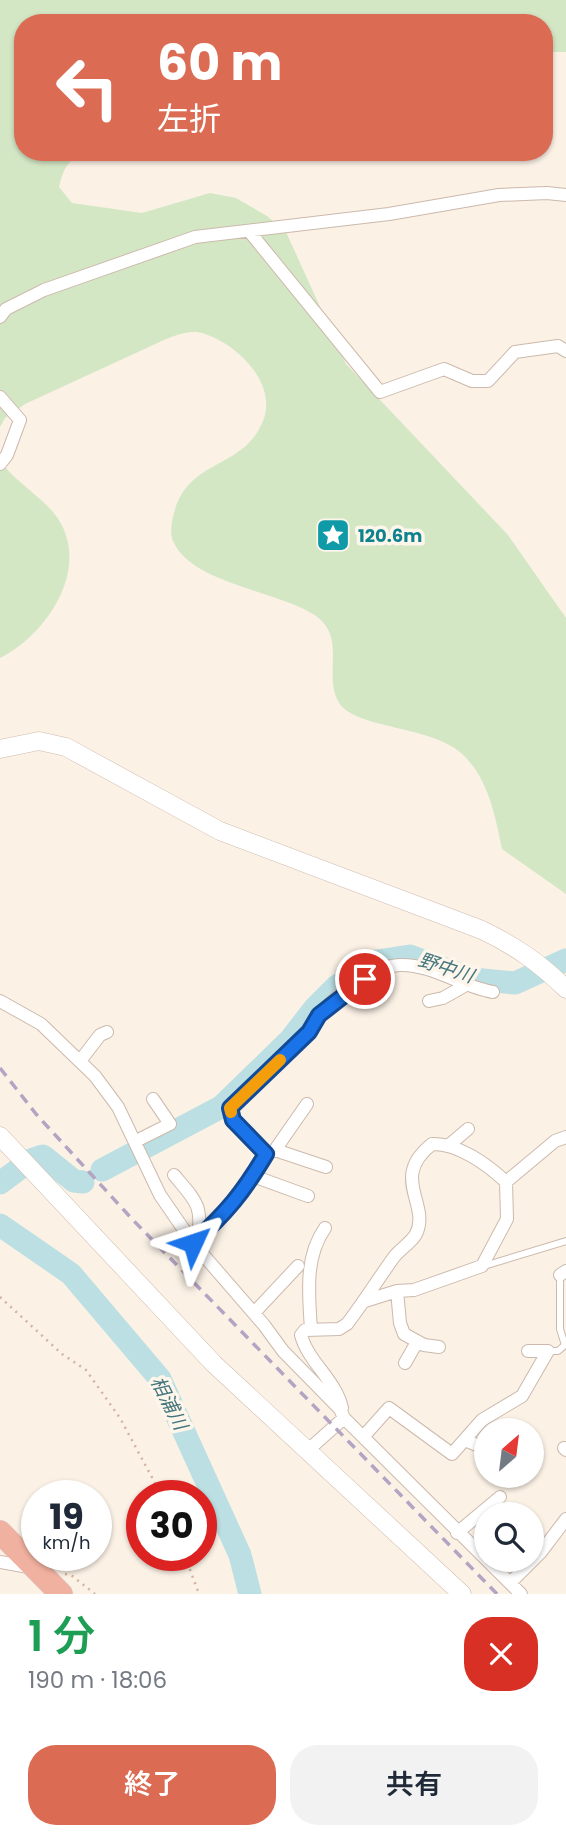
<!DOCTYPE html>
<html lang="ja">
<head>
<meta charset="utf-8">
<style>
  :root { --surface:#fff; --page:#f2f2f3; --text:#1f2937; --muted:#747a83; --accent:#dc6b53 }
  body { margin:0; font-family:Poppins,"Noto Sans JP",sans-serif; background:var(--page); color:var(--text); height:100vh; display:flex; flex-direction:column; font-size:26px; white-space:nowrap }
  * { box-sizing:border-box; margin:0 }
  p { font-size:23px; color:var(--muted) }
  .icon { flex:none; width:38px; height:38px; fill:none; stroke:currentColor; stroke-width:2; stroke-linecap:round; stroke-linejoin:round }
  .map { position:relative; height:1594px; overflow:hidden }
  .sheet { display:flex; flex-direction:column; background:var(--surface); flex:1 }
  .sheet>* { flex:none }
  .guide { position:absolute; left:14px; top:14px; width:539px; height:147px; border-radius:28px; box-shadow:0 2px 5px #0004; background:#dc6b53; color:#fff; overflow:hidden }
  .needle { width:46px; rotate:28deg }
  .buttons { position:absolute; left:474px; top:1418px; display:grid; gap:14px }
  .buttons a { display:grid; place-items:center; width:70px; height:70px; border-radius:50%; background:var(--surface); box-shadow:0 2px 5px #0004; font-size:35px }
  .speed { position:absolute; left:21px; top:1480px; display:flex; gap:14px; font-size:35px; font-weight:700; text-align:center }
  .speed>* { display:grid; place-content:center; width:91px; height:91px; border-radius:50%; background:var(--surface); box-shadow:0 2px 5px #0004; line-height:1 }
  .speed small { font-size:18px; font-weight:400 }
  .speed .limit { border:10px solid #d22; background:#fff; color:#111 }
  .pin { position:absolute; display:grid; place-items:center; width:60px; height:60px; color:#fff; margin:-30px; border:4px solid #fff; border-radius:50%; box-shadow:0 2px 7px #0007 }
  .me { position:absolute; width:77px; margin:-38px; rotate:48deg; stroke-linejoin:round; filter:drop-shadow(0 0 5px #0008) }
  .turn { display:flex; align-items:center; gap:24px; height:147px; padding:0 28px; font-size:32px }
  .turn .icon { width:91px; height:91px; stroke-width:2.5 }
  .turn b { display:block; font-size:49px; line-height:60px }
  .round { display:grid; place-items:center; flex:none; width:74px; height:74px; border-radius:28px; background:var(--page) }
  .head { display:flex; align-items:center; justify-content:space-between; height:119px; padding:0 28px }
  h1 { font-size:42px; font-weight:600; line-height:52px; color:#1e9e55 }
  .cta { display:flex; gap:14px; margin-top:auto; padding:14px 28px }
  .cta a { flex:1; height:80px; border-radius:28px; background:var(--accent); color:#fff; font-size:28px; font-weight:600; line-height:80px; text-align:center }
  .cta a+a { background:var(--page); color:var(--text) }
  .map>svg:first-child { display:block }
  .green { fill:#d4e7c5 }
  .lines { fill:none; stroke-linecap:round; stroke-linejoin:round }
  .river { stroke:#bbdfe3; stroke-width:23 }
  .lane-casing { stroke:#ccb9ac; stroke-width:8 }
  .street-casing { stroke:#ccb9ac; stroke-width:14 }
  .secondary-casing { stroke:#d0bbad; stroke-width:19 }
  .highway-casing { stroke:#d8d0cd; stroke-width:24 }
  .path { stroke:#d3b3a2; stroke-width:2.5; stroke-dasharray:2 5; stroke-linecap:butt }
  .lane { stroke:#fff; stroke-width:6 }
  .street { stroke:#fff; stroke-width:12 }
  .secondary { stroke:#fff; stroke-width:18 }
  .highway { stroke:#f1b1a0; stroke-width:23 }
  .rail { stroke:#b4a4c3; stroke-width:3.5; stroke-dasharray:10 7; stroke-linecap:butt }
  .route-casing { stroke:#114b97; stroke-width:18 }
  .route { stroke:#1a73e8; stroke-width:12 }
  .slow { stroke:#f59e0b; stroke-width:12 }
  .labels { text-anchor:middle; dominant-baseline:central; stroke-width:7; stroke-linejoin:round; paint-order:stroke }
  .culture-label { font-size:18px; font-weight:bold; fill:#0d838f; stroke:#fef5eb; text-anchor:start }
  .water-label { font-size:19px; font-style:italic; fill:#44767d; stroke:#fef5eb }
</style>
</head>
<body>
<div class="map">
<svg width="566" height="1594" viewBox="0 0 566 1594">
  <rect width="100%" height="100%" fill="#fbf1e5"/>
  <!-- green -->
  <path class="green" d="M0,0H566V52H544V23H23V152H86C67,160 64,168 59,187L72,203L142,213L210,193L236,198L267,216L286,232L346,364L508,535L566,618V894L502,849C495,815 488,777 461,753C430,725 352,729 338,701C323,672 348,636 313,614C276,591 193,583 174,543C170,537 171,525 173,517C186,457 243,471 263,421C278,384 238,345 205,334C191,329 177,335 164,340L25,404L5,418L0,427Z
    M0,459C9,477 39,495 53,512C95,562 49,634 0,658Z"/>
  <g class="lines">
    <!-- river -->
    <path class="river" d="M102,1170L221,1107L290,1040L314,1009L337,986L377,961L410,956L472,979L515,983L566,960
      M0,1183L31,1160L43,1156L74,1181L83,1182
      M0,1225L71,1274L160,1379L240,1555L250,1594"/>
    <!-- lane casing -->
    <g class="lane-casing">
      <path id="lane" d="M484,1266L566,1241
        M548,1351H558L565,1345L560,1329V1276"/>
    </g>
    <!-- street casing -->
    <g class="street-casing">
      <path id="street" d="M249,231L380,392L444,369L472,381H488L515,352L558,346L566,351
        M0,317L6,309L44,290L195,237L389,214L499,195L547,193L566,195
        M0,397L20,420L7,455L0,464
        M0,1001L41,1024L95,1076L118,1107L160,1195L193,1243L264,1325L283,1351L340,1409L344,1418L521,1594
        M429,1001L443,998L466,985
        M80,1061L100,1035L107,1032
        M136,1141L170,1124L153,1099
        M448,1146L468,1129
        M275,1150L326,1167
        M266,1154L233,1120L230,1108C256,1083 284,1060 308,1033C312,1028 315,1021 319,1015C337,994 372,966 400,965C432,964 462,987 493,992
        M174,1175C195,1200 203,1205 198,1238
        M253,1176L308,1196
        M506,1182L555,1141L566,1137
        M193,1243L225,1214L245,1189L266,1154L275,1150L307,1104
        M560,1275L566,1271
        M397,1291L400,1323L404,1334L424,1345L439,1347
        M254,1313L298,1266
        M311,1330C309,1295 304,1258 325,1228
        M405,1363L417,1342
        M342,1408C336,1380 308,1362 301,1335L305,1330L339,1329L347,1324C364,1302 378,1279 394,1257C400,1249 411,1243 416,1234C431,1204 389,1178 432,1144C458,1143 488,1165 506,1182L507,1219L482,1266L414,1290L397,1291L365,1301
        M363,1437L389,1408L452,1454L482,1420L522,1396L548,1351H528
        M465,1440L486,1449
        M564,1448L566,1450
        M307,1451L344,1418
        M457,1533L500,1497
        M0,1562L34,1568
        M510,1583L541,1552L566,1519"/>
    </g>
    <!-- secondary casing -->
    <g class="secondary-casing">
      <path id="secondary" d="M0,749L39,741L66,747L220,831L482,930C515,946 540,963 566,989
        M0,1136L214,1364L462,1594"/>
    </g>
    <!-- highway casing -->
    <g class="highway-casing">
      <path id="highway" d="M0,1532L61,1594"/>
    </g>
    <!-- path -->
    <path class="path" d="M0,1297L62,1354L86,1370L120,1418L162,1496
      M185,1556L199,1594
      M65,1574L71,1575L95,1594"/>
    <!-- lane -->
    <use href="#lane" class="lane"/>
    <!-- street -->
    <use href="#street" class="street"/>
    <!-- secondary -->
    <use href="#secondary" class="secondary"/>
    <!-- highway -->
    <use href="#highway" class="highway"/>
    <!-- rail -->
    <path class="rail" d="M0,1068L36,1114L132,1219L497,1594"/>
  </g>
  <g class="lines">
    <!-- route casing -->
    <g class="route-casing">
      <path id="route" d="M193,1243C227,1212 242,1194 266,1154L233,1120L230,1108L309,1032L319,1015L365,979"/>
    </g>
    <!-- route -->
    <use href="#route" class="route"/>
    <!-- slow -->
    <path class="slow" d="M231,1112L230,1108L280,1060"/>
  </g>
  <!-- icons -->
  <defs>
    <g id="sight-square" transform="scale(1.75)"><rect x="-9" y="-9" width="18" height="18" rx="4" fill="#0f9aa8" stroke="#fef5eb"/><path d="M0-6L1.8-2.2L6-1.7L2.9 1.2L3.7 5.4L0 3.3L-3.7 5.4L-2.9 1.2L-6-1.7L-1.8-2.2Z" fill="#fff"/></g>
  </defs>
  <g fill-rule="evenodd">
    <use href="#sight-square" x="333" y="535"/>
  </g>
  <g class="labels">
    <!-- culture labels -->
    <g class="culture-label">
      <text x="358" y="535">120.6m</text>
    </g>
    <!-- water labels -->
    <g class="water-label">
      <text transform="translate(446 968) rotate(18)">野中川</text>
      <text transform="translate(169 1403) rotate(63)">相浦川</text>
    </g>
  </g>
</svg>
<div class="buttons">
<a><svg class="needle" viewBox="-14 -14 28 28"><path d="M0-13l5 13h-10z" fill="#e53935"/><path d="M0 13l5-13h-10z" fill="#747a83"/></svg></a>
<a><svg class="icon" aria-label="search" viewBox="0 0 24 24"><circle cx="10" cy="10" r="6"/><path d="M15 15l6 6"/></svg></a>
</div>
<div class="speed"><div>19<small>km/h</small></div><div class="limit">30</div></div>
<div class="pin" style="left:365px;top:979px;background:#d93025"><svg class="icon" aria-label="arrive" viewBox="0 0 24 24"><path d="M6 21V4h12l-3 4 3 4H6"/></svg></div>
<svg class="me" style="left:193px;top:1243px" viewBox="-20 -20 40 40"><path d="M0-17L14 15 0 8-14 15z" fill="#1a73e8" stroke="#fff" stroke-width="4"/></svg>
<div class="guide">
<div class="turn"><svg class="icon" aria-label="left" viewBox="0 0 24 24"><path d="M17 20v-9H6M10 6l-5 5 5 5"/></svg><div><b>60 m</b>左折</div></div>
</div>
</div>
<section class="sheet">
<div class="head"><div><h1>1 分</h1><p>190 m · 18:06</p></div><a class="round" style="background:#d93025;color:#fff"><svg class="icon" aria-label="close" viewBox="0 0 24 24"><path d="M6 6l12 12M18 6L6 18"/></svg></a></div>
<div class="cta"><a>終了</a><a>共有</a></div>
</section>
</body>
</html>
